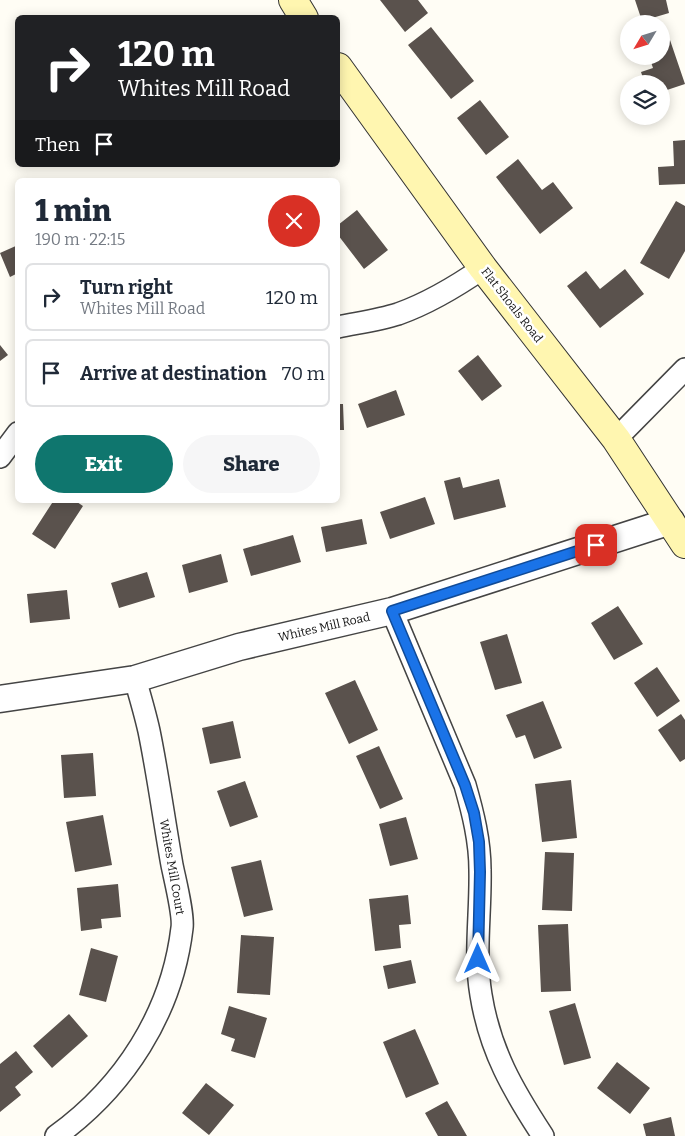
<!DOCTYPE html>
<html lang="en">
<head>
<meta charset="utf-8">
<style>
  :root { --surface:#fff; --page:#f6f6f7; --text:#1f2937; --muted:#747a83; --line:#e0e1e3; --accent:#0f766e }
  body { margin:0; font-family:Bitter,serif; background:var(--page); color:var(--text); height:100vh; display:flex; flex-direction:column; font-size:19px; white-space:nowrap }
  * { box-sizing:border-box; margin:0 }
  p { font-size:16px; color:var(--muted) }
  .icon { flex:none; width:28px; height:28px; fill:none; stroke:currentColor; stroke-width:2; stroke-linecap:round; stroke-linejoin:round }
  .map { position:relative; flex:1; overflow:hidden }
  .side { position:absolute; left:15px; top:178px; width:325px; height:325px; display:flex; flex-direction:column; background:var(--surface); border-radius:8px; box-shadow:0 2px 12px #0003 }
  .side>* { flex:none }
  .hud { position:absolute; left:15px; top:15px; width:325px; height:152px; border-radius:8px; box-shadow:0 2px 12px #0003; background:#202124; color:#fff; overflow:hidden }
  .needle { width:32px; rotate:232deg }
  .tools { position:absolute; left:620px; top:15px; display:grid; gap:10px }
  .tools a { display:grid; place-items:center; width:50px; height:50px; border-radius:50%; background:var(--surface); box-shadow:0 2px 12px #0003; font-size:25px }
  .pin { position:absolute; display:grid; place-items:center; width:42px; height:42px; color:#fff; margin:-21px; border-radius:10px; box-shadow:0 2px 8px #0006 }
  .me { position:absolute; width:55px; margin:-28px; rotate:0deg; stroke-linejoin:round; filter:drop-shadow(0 0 4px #0008) }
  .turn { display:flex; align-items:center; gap:18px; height:105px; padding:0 20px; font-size:22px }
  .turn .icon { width:65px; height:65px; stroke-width:2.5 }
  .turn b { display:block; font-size:35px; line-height:42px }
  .then { display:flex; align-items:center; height:48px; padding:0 20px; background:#0003; gap:10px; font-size:19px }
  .round { display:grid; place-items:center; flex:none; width:52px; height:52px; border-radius:26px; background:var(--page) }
  .headline { display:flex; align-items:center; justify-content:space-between; height:85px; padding:0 20px }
  h1 { font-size:30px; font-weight:800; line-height:38px }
  .cta { display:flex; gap:10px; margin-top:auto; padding:10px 20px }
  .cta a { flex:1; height:58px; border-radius:30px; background:var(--accent); color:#fff; font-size:20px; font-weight:800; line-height:58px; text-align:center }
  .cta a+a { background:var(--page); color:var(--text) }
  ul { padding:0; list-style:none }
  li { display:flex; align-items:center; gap:15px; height:68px; margin:0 10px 8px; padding:0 10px; border:2px solid var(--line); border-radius:8px }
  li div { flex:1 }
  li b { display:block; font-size:19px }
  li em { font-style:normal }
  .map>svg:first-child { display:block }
  .building { fill:#5a524d }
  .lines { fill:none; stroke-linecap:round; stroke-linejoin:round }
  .minor-casing { stroke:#444; stroke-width:24 }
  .tertiary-casing { stroke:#444; stroke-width:29 }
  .secondary-casing { stroke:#333; stroke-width:30 }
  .minor { stroke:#fff; stroke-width:21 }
  .tertiary { stroke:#fff; stroke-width:26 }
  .secondary { stroke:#fff6b0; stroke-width:28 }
  .route-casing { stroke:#114b97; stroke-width:12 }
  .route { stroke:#1a73e8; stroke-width:9 }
  .labels { text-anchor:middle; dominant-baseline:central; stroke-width:5; stroke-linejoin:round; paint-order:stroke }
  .street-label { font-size:12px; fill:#111; stroke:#fff }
</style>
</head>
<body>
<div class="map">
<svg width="685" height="1136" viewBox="0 0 685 1136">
  <rect width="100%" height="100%" fill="#fffdf5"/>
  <!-- building -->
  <path class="building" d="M380,0H418L428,13L405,32Z
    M635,0H666L669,13L642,21Z
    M431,27L474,81L451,99L408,45Z
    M670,40L685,84L661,92V84H645L641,72L653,68L649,56H661V43Z
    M480,100L509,137L486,155L457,118Z
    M685,140V184L659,185L658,167L674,166L673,141Z
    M518,159L542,190L553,182L573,208L540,234L496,177Z
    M676,201L685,206V251L669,279L640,263Z
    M357,210L388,250L364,269L338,235V225Z
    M18,245V273L10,277L0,253Z
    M625,269L644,294L600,328L567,286L586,271L600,289Z
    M0,345L8,355L0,361Z
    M478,355L502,386L482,401L458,371Z
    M396,390L405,415L367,428L358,404Z
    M338,404H343L344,430H338Z
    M460,477L463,488L499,479L506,507L454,520L444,481Z
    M425,497L435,524L390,539L380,512Z
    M54,500H74L83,506L55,549L32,534Z
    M362,519L367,544L326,552L321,527Z
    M293,535L301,562L251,576L243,549Z
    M221,554L228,582L189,593L182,565Z
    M147,572L155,597L119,608L111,583Z
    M67,590L70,619L30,623L27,594Z
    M618,606L643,644L614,660L591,623Z
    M507,634L522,683L495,690L480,642Z
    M657,667L680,701L657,717L634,683Z
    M355,680L378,730L349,744L325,693Z
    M543,701L562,748L534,759L525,735L516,738L506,715Z
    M681,714L685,720V759L680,762L658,730Z
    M233,721L241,758L210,764L202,728Z
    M379,746L403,799L380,809L356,756Z
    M93,753L96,796L64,798L61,755Z
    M571,780L577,838L542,842L535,784Z
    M245,781L258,817L230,827L217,791Z
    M103,815L112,865L75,872L66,822Z
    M406,817L418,859L390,866L379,824Z
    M545,852L574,853L572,911L542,910Z
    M261,860L273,910L244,917L231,867Z
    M118,884L121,917L101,919L102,928L81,931L77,888Z
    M408,895L411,924L399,925L401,948L375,951L369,899Z
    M568,924L571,991L541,992L538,925Z
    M241,935L274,937L270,995L237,993Z
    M91,948L118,956L106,1002L79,995Z
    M411,960L416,983L388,989L383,966Z
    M575,1003L591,1058L564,1065L549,1011Z
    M229,1006L267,1018L255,1058L231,1051L235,1039L221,1034Z
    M69,1014L88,1036L52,1068L33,1046Z
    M415,1029L439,1084L406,1098L383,1042Z
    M16,1051L33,1072L15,1087L21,1095L0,1112V1064Z
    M617,1062L650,1088L630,1114L597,1088Z
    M206,1083L234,1105L209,1135L182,1113Z
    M447,1101L467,1136H438L425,1113Z
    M671,1117L675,1136H646L643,1124Z"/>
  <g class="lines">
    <!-- minor casing -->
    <g class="minor-casing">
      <path id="minor" d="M338,327C357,323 379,320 398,314C429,303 457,286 483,268
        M616,439L685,369
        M0,457L18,433
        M392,611L465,785C473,813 480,841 480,870C481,912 474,954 481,995C490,1051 513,1090 543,1136
        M56,1136C124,1087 172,1013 182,928C184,915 175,880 172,865C164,820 158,775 149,731C145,713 140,696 135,679"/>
    </g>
    <!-- tertiary casing -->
    <g class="tertiary-casing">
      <path id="tertiary" d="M0,699L135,679L239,647L392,611L671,521"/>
    </g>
    <!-- secondary casing -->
    <g class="secondary-casing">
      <path id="secondary" d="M293,0L304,18
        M338,67L483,268L616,439L685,544"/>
    </g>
    <!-- minor -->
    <use href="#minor" class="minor"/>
    <!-- tertiary -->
    <use href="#tertiary" class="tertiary"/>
    <!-- secondary -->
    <use href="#secondary" class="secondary"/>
  </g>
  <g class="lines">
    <!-- route casing -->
    <g class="route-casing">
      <path id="route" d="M478,959L480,872L479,842L474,813L465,785L392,611L596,545"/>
    </g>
    <!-- route -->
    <use href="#route" class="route"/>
  </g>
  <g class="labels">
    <!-- street labels -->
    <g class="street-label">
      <text transform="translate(512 305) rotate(52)">Flat Shoals Road</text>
      <text transform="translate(324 627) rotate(-13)">Whites Mill Road</text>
      <text transform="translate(172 867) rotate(80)">Whites Mill Court</text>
    </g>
  </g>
</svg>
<div class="tools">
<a><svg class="needle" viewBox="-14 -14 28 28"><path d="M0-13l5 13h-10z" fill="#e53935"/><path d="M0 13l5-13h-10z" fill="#747a83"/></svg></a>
<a><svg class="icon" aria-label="layers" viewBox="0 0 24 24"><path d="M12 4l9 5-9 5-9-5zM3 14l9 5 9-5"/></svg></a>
</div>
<div class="pin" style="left:596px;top:545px;background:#d93025"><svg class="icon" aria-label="arrive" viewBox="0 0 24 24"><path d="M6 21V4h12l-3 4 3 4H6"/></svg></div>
<svg class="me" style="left:478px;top:959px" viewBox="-20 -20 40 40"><path d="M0-17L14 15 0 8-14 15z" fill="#1a73e8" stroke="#fff" stroke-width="4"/></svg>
<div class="hud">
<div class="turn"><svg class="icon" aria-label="right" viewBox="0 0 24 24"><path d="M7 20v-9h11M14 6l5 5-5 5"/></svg><div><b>120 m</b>Whites Mill Road</div></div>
<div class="then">Then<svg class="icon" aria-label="arrive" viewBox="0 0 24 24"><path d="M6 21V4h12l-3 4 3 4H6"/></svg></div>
</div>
<section class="side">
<div class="headline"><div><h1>1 min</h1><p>190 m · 22:15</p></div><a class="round" style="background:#d93025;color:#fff"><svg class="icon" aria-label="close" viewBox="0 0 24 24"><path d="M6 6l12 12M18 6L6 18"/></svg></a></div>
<ul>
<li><svg class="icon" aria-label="right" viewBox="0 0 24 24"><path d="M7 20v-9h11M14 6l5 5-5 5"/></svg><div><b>Turn right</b><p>Whites Mill Road</p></div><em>120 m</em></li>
<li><svg class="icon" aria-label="arrive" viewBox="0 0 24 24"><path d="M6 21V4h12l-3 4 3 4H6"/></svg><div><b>Arrive at destination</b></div><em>70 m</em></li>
</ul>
<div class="cta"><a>Exit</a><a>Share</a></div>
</section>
</div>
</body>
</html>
